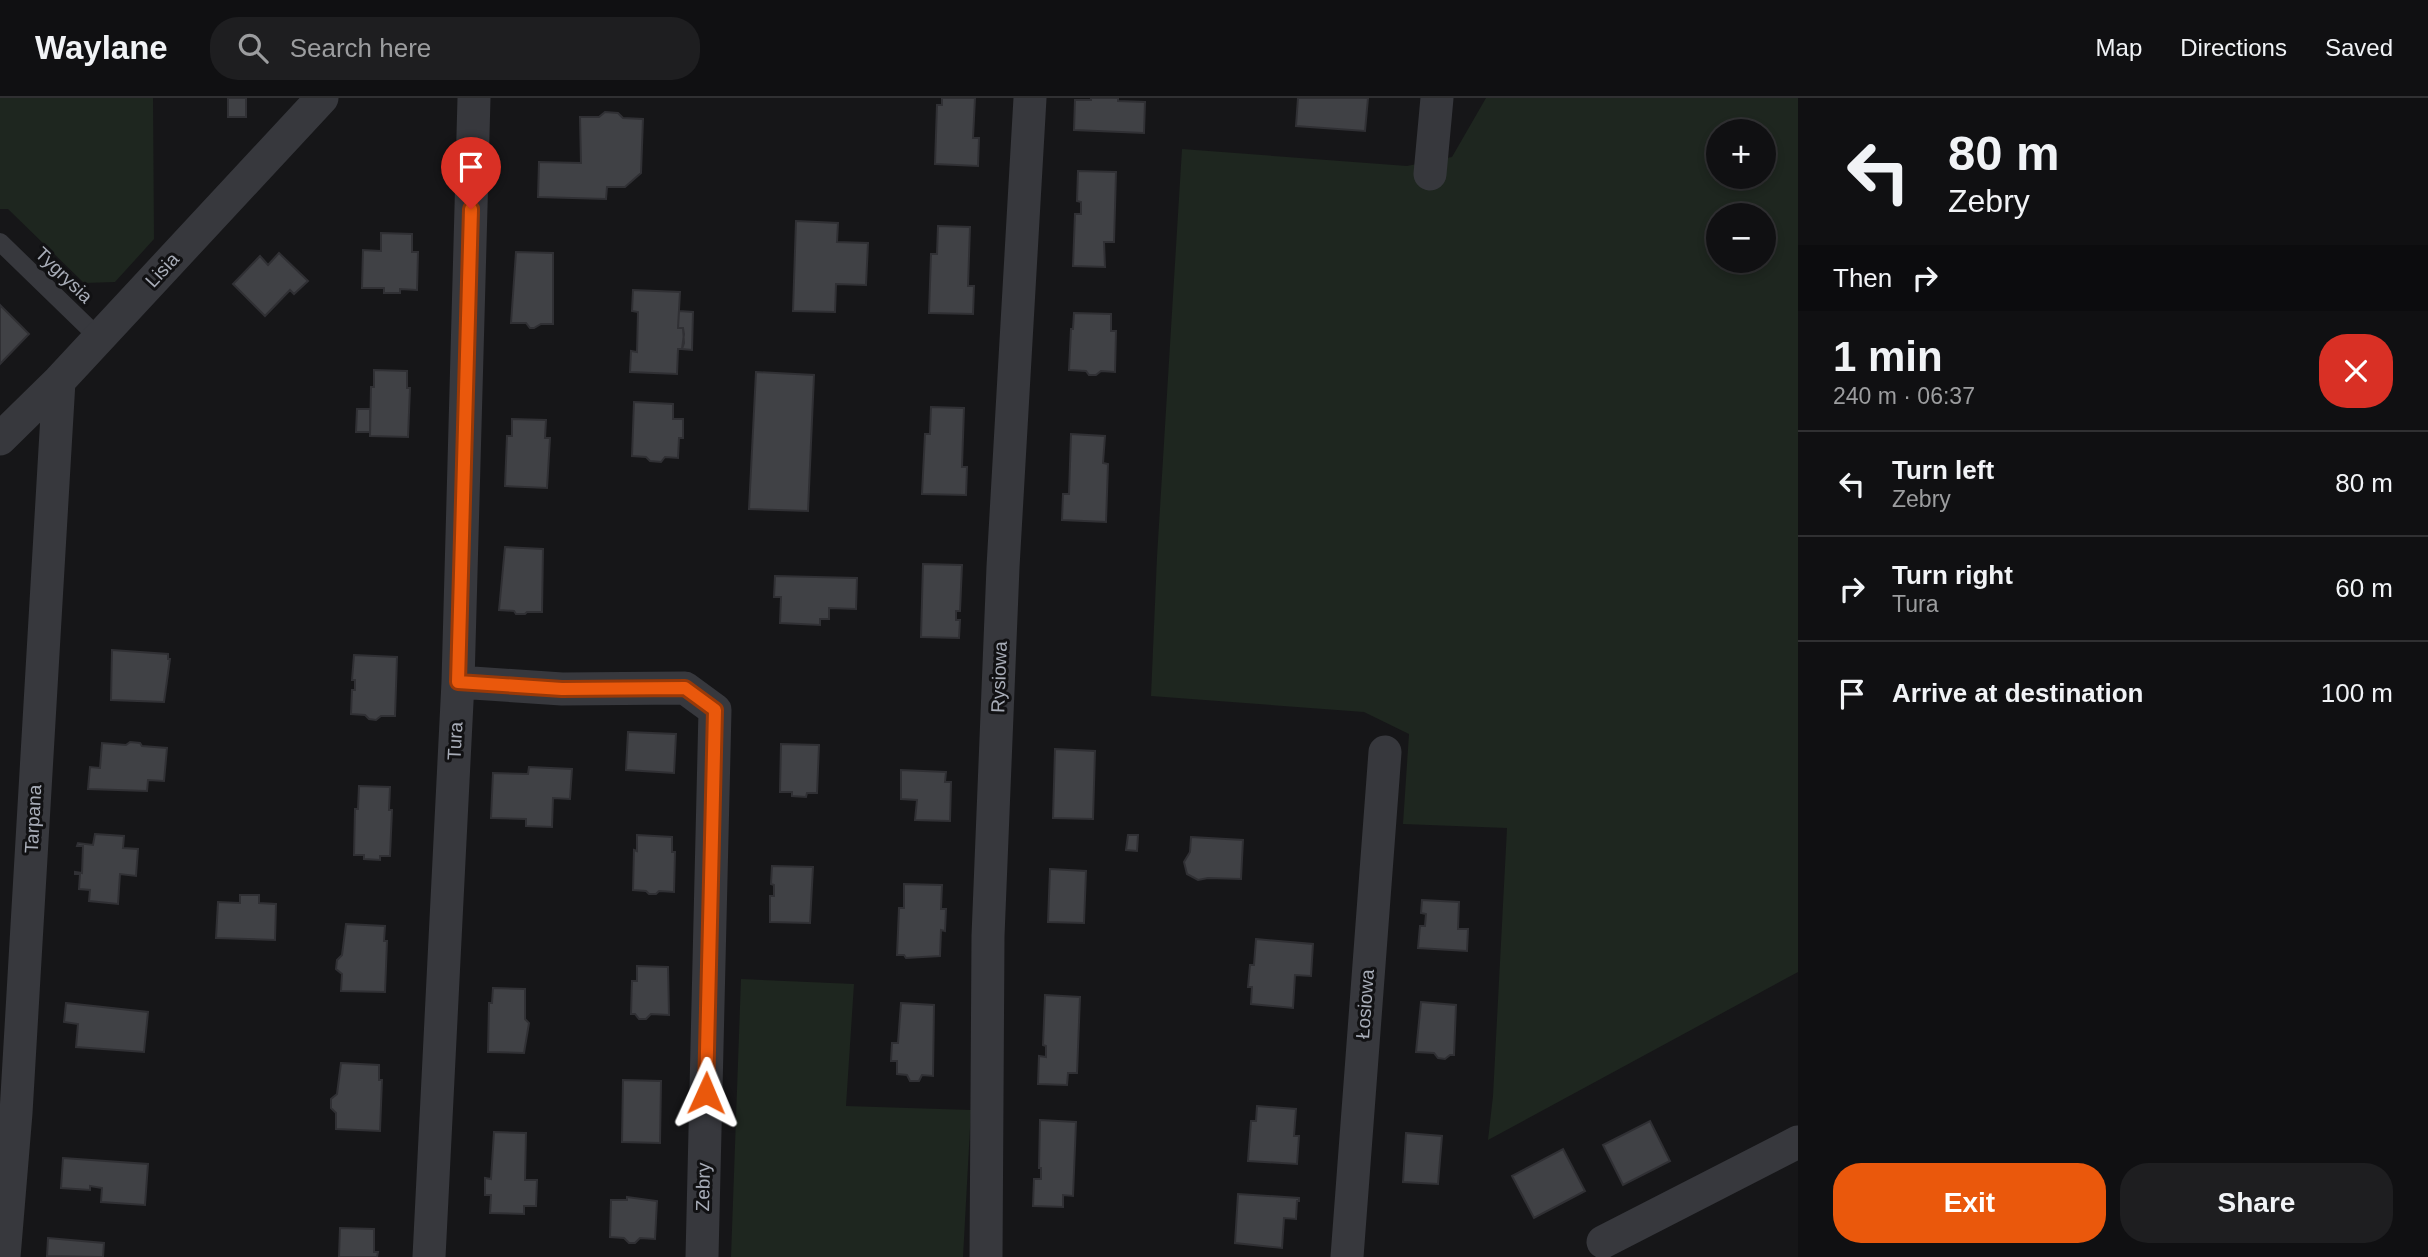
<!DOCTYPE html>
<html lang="en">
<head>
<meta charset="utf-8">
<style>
  :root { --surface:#101012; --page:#1e1e20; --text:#f1f3f6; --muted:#9c9d9f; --line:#303032; --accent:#ea580c }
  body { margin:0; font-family:Helvetica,sans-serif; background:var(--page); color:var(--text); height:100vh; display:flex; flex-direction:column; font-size:26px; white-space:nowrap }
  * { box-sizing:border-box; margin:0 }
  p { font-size:23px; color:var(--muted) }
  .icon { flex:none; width:38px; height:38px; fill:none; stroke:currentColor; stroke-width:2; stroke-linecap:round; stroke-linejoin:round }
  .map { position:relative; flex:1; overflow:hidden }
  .panel { display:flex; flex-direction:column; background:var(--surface); width:630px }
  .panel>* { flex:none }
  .top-card { background:#101012; color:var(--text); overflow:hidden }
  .buttons { position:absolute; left:1706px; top:21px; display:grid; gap:14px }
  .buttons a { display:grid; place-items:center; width:70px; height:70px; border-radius:50%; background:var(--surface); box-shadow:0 4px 10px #0003,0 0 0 2px var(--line); font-size:35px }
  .pin { position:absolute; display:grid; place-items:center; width:60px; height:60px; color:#fff; margin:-72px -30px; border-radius:50% 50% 50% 0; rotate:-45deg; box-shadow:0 0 7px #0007 }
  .pin .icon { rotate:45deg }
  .me { position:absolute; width:77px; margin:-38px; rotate:1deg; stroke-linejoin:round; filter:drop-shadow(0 0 5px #0008) }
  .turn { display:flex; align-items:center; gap:24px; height:147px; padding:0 35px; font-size:32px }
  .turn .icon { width:91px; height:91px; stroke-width:2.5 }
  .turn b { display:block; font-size:49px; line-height:60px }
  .then { display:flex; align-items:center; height:66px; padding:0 35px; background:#0003; gap:14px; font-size:26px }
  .round { display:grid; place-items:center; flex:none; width:74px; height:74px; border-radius:28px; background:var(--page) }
  .head { display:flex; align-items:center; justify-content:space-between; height:119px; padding:0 35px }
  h1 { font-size:42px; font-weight:800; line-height:52px }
  .action { display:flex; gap:14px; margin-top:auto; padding:14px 35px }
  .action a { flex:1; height:80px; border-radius:28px; background:var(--accent); color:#fff; font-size:28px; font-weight:800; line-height:80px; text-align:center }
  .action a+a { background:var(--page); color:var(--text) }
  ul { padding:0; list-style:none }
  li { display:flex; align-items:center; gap:21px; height:105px; padding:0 35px; border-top:2px solid var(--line) }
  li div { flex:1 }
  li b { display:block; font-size:26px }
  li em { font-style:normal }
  header { display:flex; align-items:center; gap:42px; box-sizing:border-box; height:98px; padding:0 35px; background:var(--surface); border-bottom:2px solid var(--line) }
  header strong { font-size:33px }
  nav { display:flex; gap:38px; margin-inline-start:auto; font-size:24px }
  .search { width:490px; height:63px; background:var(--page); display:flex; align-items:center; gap:18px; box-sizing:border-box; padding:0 24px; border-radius:28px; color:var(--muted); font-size:26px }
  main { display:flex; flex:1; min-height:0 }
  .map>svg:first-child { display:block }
  .green { fill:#1e261f; fill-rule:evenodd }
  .building { fill:#404145; stroke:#303034; stroke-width:2 }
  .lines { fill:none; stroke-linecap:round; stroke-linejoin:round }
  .lane { stroke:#37383d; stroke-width:18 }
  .street { stroke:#37383d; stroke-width:33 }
  .route-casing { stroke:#983908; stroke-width:18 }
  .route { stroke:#ea580c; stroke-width:12 }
  .labels { text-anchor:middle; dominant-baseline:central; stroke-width:6; stroke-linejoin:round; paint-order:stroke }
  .street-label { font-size:19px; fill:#a8adb8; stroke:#111113 }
</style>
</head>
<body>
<header>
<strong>Waylane</strong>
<div class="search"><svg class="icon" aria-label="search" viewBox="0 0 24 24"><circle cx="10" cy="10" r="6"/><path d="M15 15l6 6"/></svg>Search here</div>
<nav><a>Map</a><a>Directions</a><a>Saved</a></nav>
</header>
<main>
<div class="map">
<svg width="1798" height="1159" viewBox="0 0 1798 1159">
  <rect width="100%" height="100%" fill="#161618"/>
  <!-- green -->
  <path class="green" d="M0,0H153L154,141L115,184L84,185L8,111H0Z
    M1486,0H1798V874L1488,1042L1493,998L1507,730L1403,726L1409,636L1364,614L1151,598L1157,459L1182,51L1407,68L1452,59ZM1718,33H1764V79H1718ZM1718,117H1764V163H1718Z
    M741,881L854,886L846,1008L971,1012L963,1159H731Z"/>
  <!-- building -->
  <path class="building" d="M228,0H246V19H228Z
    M942,0H975L973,40H979L978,68L935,66L937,7H942Z
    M1091,0H1118V3L1145,4L1144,35L1074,32L1075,2H1091Z
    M1298,0H1368L1365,33L1296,28Z
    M605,14L618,15L623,20L643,21L641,75L625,89H607L606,101L538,99L539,64L581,65L580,19H599Z
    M1078,73L1116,74L1114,144H1104L1105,169L1073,168L1075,116H1081V104L1077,103Z
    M796,123L838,125L837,144L868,145L866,187L836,186L835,214L793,213Z
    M938,128L970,129L968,188H974L973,216L929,215L931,156H937Z
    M381,135L412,136V154H418L417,192L400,191V195H384V190H362L363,152L381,153Z
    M516,154L553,155V226H541L534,230H530L526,225H511Z
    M279,155L308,183L294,196L290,192L265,218L233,186L260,158L268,167Z
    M633,192L680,194L678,230H683L684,245L682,251H678L677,276L630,274L631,253L637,254L638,214L632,213Z
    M0,207L29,236L0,266Z
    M679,213L693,214L692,252L682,251L684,236L683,230H678Z
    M1074,215L1111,216V233H1116L1115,274L1101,273L1096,277H1089L1086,273L1069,272L1071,231H1073Z
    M374,272L407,273V290H410L408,339L370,338L371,289H374Z
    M756,274L814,277L808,413L749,411Z
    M634,304L673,306V321H683V340H679L678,360L665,359L661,364L650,363L646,359L632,358Z
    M931,309L964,310L962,369H967L966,397L922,396L925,336H930Z
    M357,311H370V334H356Z
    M512,321L546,322L545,340H550L547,390L505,388L507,338H512Z
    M1071,336L1105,338L1103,365L1108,366L1106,424L1062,422L1063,396H1069Z
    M505,449L543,451L542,514H527L525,516H516L514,513L499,512Z
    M923,466L962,467L960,513H956V522H960L959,540L921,539Z
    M775,478L857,480L856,511L829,510V521H820V527L780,525L781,499H774Z
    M112,552L168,556V561H170L164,604L111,602Z
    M354,557L397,559L395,618H381L376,622L369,621L365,617L351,616L352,592H355V582H352Z
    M628,634L676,636L674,675L626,672Z
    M130,644L140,645L142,648L167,650L164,683L148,682L147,693L88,691L90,669L100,670L102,645L126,647Z
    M781,646L819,647L817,695H807L806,699L792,698V694H780Z
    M1055,651L1095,653L1093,721L1053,720Z
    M529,669L572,671L570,701L553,700L552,729L526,728V721L491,720L493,675L528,676Z
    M901,672L946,674L945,684H951L950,723L915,722L917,702L901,701Z
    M359,688L390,689L389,712H392L390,758H380V762L364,761V757H354L355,711H358Z
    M95,736L124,738L123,750L138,751L136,778L120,776L118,806L89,803L90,792L79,791L80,776H75V774L82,775L83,748H77L78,745L93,747Z
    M637,737L672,739V754H675L674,794L659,793L656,796H649L646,793L633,792L634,752L637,753Z
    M1128,737H1138L1137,753L1126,752Z
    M1191,739L1243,742L1241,781L1208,780L1198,782L1187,776L1184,764L1190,754Z
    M772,768L813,769L810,825L770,824V798H774V787L771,786Z
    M1050,771L1086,773L1084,825L1048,824Z
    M904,786L942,787L941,811H946L945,833L941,832L940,858L906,860L904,857H897L899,810H904Z
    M240,797H259V805L276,806L275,842L216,840L218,804L240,805Z
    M1422,802L1459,804L1458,831H1468L1467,853L1418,850L1420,828H1425L1426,816L1421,815Z
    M346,826L385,828L384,843H387L385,894L341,893L342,876L336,871L337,862L342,857Z
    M1256,841L1313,846L1311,878L1295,877L1293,910L1251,906L1252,889H1248L1250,867H1254Z
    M637,868L668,869L669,917L651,916L646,921H639L635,916H631L632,883H637Z
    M493,890L525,891V921L529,925L524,955L488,954L489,905H492Z
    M1045,897L1080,899L1077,975H1068L1067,987L1038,986L1039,958L1046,959V948L1043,947Z
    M1421,904L1456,907L1454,957H1450L1445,961L1438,960L1434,955L1416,954Z
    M66,905L148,914L144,954L76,949L78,926L64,924Z
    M901,905L934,907L933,978L922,977L919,983H910L907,977L897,976V963H891L892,945H898Z
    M341,965L379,967V982H382L380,1033L336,1031V1015L331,1010V1001L337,996Z
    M623,982L661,983L660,1045L622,1044Z
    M1257,1008L1296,1011L1294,1038H1299L1297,1066L1248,1063L1251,1023H1256Z
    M1040,1022L1076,1024L1073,1098L1063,1097V1109L1033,1108L1034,1081H1041V1070H1039Z
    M1650,1023L1670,1063L1623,1087L1603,1047Z
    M494,1034L526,1035L525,1082H537L536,1108H524V1116L490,1115L491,1097H485V1080L491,1081Z
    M1406,1035L1442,1038L1438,1086L1403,1084Z
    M1563,1051L1585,1093L1534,1120L1512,1078Z
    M63,1060L148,1066L145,1107L101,1104L102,1090L90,1088V1092L61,1090Z
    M1238,1096L1299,1100V1103H1297L1296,1121L1284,1120L1282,1150L1235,1145Z
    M627,1099L657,1103L655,1141L640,1140L635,1145H629L624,1140L610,1139L611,1102H627Z
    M340,1130L374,1131V1154H378L377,1159H339Z
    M48,1140L104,1145L103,1159L47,1158Z"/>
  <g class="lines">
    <!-- lane -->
    <path class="lane" d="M0,144L99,240"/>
    <!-- street -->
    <path class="street" d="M1430,76L1437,0
      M0,341L59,283L322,0
      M458,584L562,591L685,590L715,612L702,1159
      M1603,1144L1798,1044
      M4,1159L16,1015L59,283
      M429,1159L458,584L474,0
      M986,1159L988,838L1003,469L1030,0
      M1347,1159L1385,654"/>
  </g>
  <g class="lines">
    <!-- route casing -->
    <g class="route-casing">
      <path id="route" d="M471,111L458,584L562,591L685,590L715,612L706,995"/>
    </g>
    <!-- route -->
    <use href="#route" class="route"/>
  </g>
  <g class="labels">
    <!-- street labels -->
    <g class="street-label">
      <text transform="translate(162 172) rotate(-47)">Lisia</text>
      <text transform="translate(64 177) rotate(44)">Tygrysia</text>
      <text transform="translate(999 579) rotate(-88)">Rysiowa</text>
      <text transform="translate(455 643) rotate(-87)">Tura</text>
      <text transform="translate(33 721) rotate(-87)">Tarpana</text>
      <text transform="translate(1365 906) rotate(-86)">Łosiowa</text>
      <text transform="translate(703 1089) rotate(-89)">Zebry</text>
    </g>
  </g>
</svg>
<div class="buttons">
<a>+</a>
<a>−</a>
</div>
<div class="pin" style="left:471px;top:111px;background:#d93025"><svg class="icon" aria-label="arrive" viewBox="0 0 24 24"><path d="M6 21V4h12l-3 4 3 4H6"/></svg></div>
<svg class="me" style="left:706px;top:995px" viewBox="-20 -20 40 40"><path d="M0-17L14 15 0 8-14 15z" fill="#ea580c" stroke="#fff" stroke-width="4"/></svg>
</div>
<section class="panel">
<div class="top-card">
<div class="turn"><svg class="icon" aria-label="left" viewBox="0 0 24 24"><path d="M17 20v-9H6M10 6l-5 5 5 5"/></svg><div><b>80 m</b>Zebry</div></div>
<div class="then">Then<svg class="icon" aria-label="right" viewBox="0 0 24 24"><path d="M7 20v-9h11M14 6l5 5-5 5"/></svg></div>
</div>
<div class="head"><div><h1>1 min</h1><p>240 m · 06:37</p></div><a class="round" style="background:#d93025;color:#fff"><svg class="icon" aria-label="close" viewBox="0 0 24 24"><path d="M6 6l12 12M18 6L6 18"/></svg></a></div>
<ul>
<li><svg class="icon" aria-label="left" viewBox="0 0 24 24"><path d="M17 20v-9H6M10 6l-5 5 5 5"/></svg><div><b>Turn left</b><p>Zebry</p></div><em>80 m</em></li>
<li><svg class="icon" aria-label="right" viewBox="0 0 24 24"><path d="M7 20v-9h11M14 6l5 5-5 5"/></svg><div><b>Turn right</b><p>Tura</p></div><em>60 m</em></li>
<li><svg class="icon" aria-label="arrive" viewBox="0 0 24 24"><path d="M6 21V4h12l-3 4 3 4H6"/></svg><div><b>Arrive at destination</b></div><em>100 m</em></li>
</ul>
<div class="action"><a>Exit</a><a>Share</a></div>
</section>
</main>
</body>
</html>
